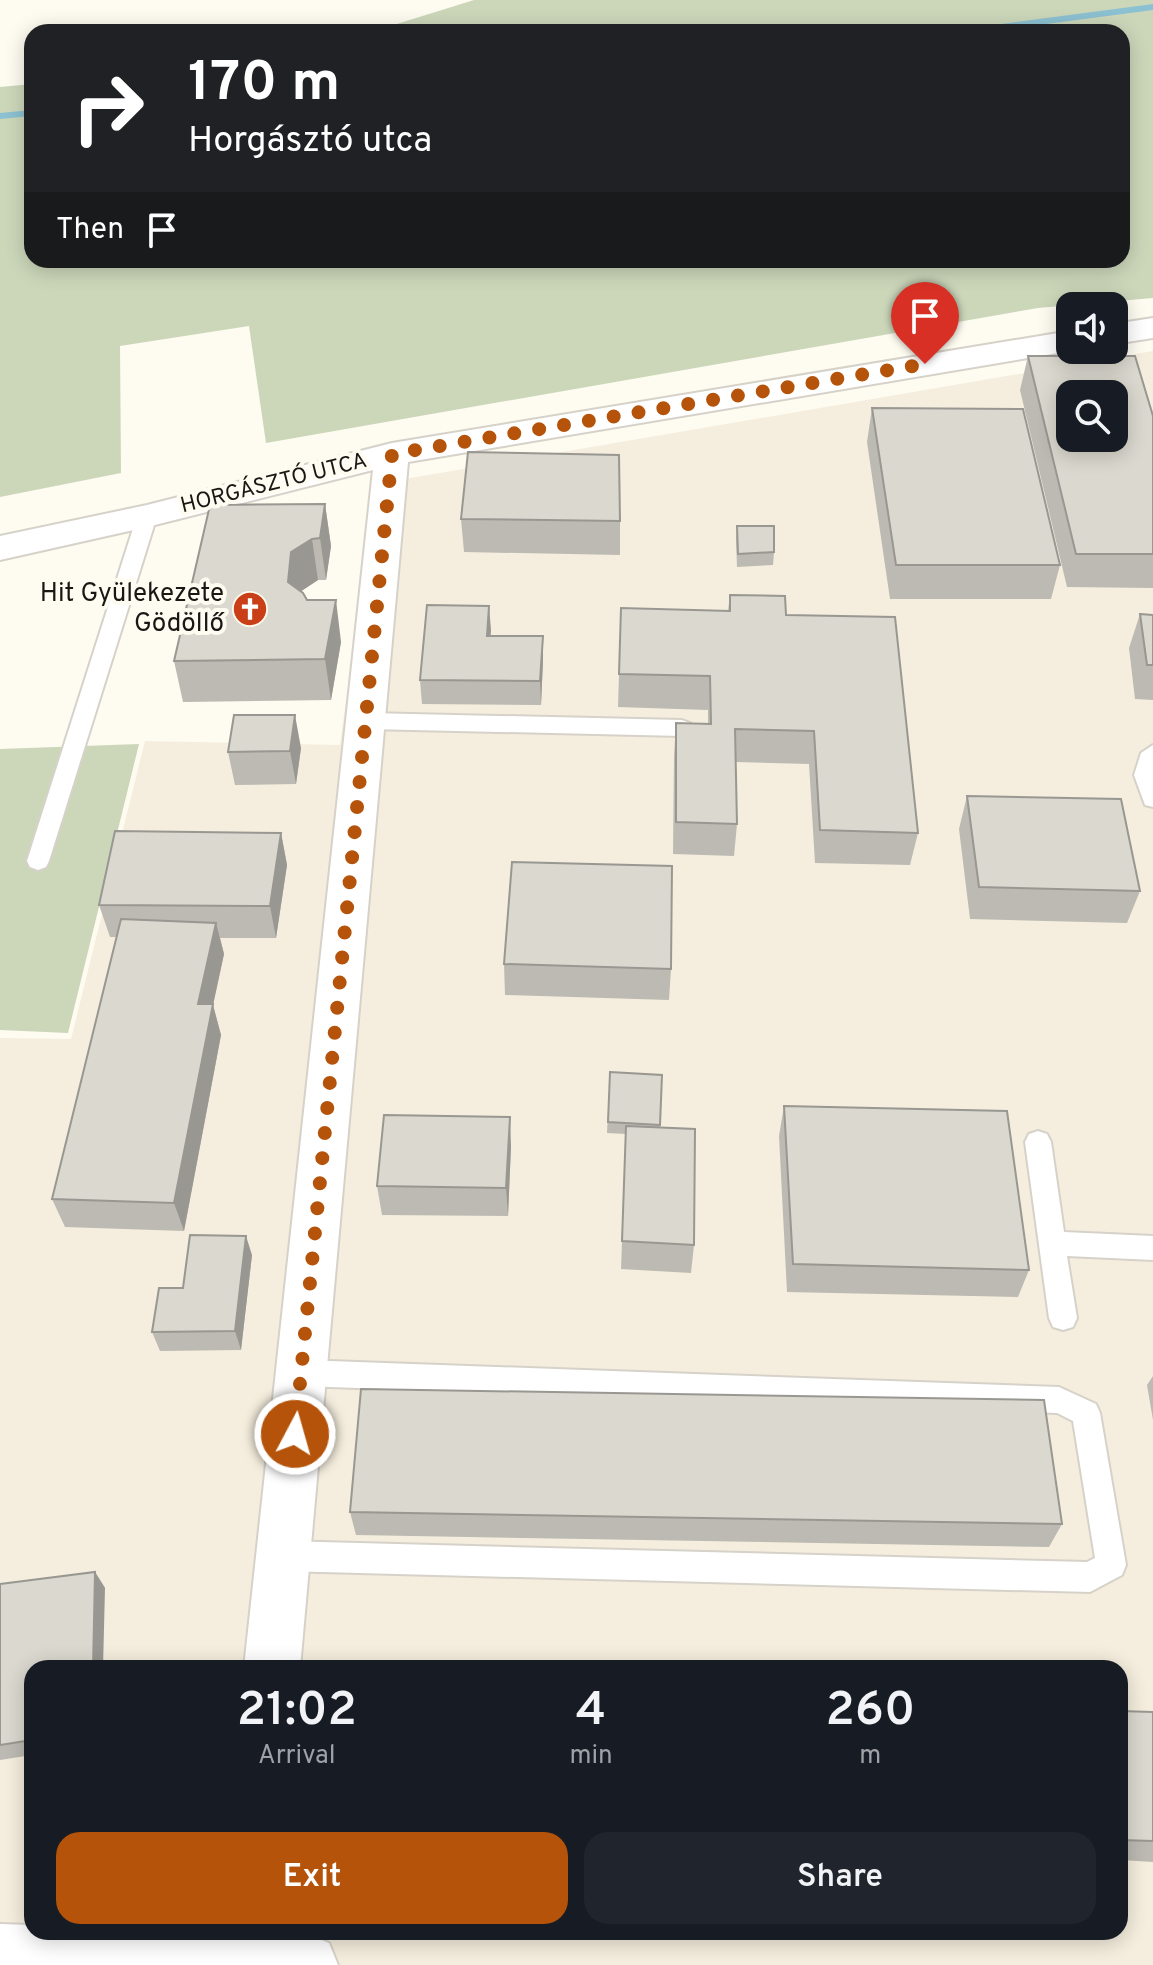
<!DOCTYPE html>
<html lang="en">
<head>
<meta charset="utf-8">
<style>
  :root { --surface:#171b24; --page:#20242c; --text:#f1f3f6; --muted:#9ea1a6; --accent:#b45309 }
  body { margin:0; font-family:Overpass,sans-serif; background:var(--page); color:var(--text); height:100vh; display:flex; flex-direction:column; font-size:30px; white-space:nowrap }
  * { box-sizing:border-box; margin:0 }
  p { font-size:26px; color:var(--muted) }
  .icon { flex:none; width:44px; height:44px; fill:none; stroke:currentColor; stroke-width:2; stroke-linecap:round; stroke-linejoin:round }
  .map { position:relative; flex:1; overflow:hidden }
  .panel { position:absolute; left:24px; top:1660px; width:1104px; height:280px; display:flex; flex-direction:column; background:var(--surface); border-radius:24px; box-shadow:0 4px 20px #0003 }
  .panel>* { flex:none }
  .hud { position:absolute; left:24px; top:24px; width:1106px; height:244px; border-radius:24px; box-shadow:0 4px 20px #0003; background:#202124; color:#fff; overflow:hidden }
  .fabs { position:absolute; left:1056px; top:292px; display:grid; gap:16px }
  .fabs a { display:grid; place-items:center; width:72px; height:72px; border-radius:16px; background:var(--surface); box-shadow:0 4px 20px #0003; font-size:40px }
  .pin { position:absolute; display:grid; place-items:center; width:68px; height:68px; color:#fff; margin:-82px -34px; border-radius:50% 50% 50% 0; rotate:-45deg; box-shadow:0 0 8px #0007 }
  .pin .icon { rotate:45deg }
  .me { position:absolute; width:88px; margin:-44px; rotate:6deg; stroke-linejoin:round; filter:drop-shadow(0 0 6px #0008) }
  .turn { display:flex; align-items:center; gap:28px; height:168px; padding:0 32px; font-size:36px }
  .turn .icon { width:104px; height:104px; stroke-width:2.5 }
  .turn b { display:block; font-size:56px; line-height:68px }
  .then { display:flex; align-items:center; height:76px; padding:0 32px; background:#0003; gap:16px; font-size:30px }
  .eta { display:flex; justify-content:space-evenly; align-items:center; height:136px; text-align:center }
  .eta b { font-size:48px; font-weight:600; line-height:56px }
  .action { display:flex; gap:16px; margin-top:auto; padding:16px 32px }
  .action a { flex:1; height:92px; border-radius:24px; background:var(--accent); color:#fff; font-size:32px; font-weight:600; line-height:92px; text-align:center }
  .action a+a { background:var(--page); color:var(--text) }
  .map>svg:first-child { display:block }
  .built { fill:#f5eede; fill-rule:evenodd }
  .green { fill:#ccd7ba }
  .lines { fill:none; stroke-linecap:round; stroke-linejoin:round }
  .stream { fill:#8cc1d1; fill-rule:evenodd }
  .lane-casing { stroke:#d6d2c9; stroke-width:4 }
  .street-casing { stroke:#d6d2c9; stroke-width:4 }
  .lane { fill:#fff; fill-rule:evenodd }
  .street { fill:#fff; fill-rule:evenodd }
  .wall { fill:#bcbab2 }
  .shaded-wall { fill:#999791 }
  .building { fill:#dbd8cf; stroke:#999791; stroke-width:2; fill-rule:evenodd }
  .route { stroke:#b45309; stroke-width:14; stroke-dasharray:0 25.2 }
  .labels { text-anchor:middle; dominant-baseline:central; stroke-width:8; stroke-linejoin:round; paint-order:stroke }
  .far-street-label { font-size:22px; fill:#181714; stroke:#fefbf1 }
  .poi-label { font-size:26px; fill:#181714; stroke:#fefbf1; text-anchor:end }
</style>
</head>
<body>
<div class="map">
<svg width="1153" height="1965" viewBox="0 0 1153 1965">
  <rect width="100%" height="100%" fill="#fefbf1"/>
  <!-- built -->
  <path class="built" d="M1153,351V1965H0V1038L71,1039L145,741L340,745L369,531L399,480ZM1070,394H1114V438H1070ZM32,1668H1120V1932H32Z"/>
  <!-- green -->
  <path class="green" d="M474,0H1153V298L1038,308L266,443L249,326L120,346L121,473L0,497V87L32,84V260H1122V32H371Z
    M139,744L68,1033L0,1030V749Z"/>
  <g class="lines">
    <!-- stream -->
    <path class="stream" d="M1153,4V10L986,32H959L964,29Z
      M32,110V116L0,119V113Z"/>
    <!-- lane casing -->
    <g class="lane-casing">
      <path id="lane" d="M147,510L157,516L49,861L46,867L38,870L30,867L27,861L137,516Z
        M368,713L682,720L690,723L693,728L690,733L682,736L368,729L360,726L357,721L360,716Z
        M1153,745V807L1145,805L1134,775L1141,753Z
        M1038,1131L1047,1134L1051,1142L1064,1232L1153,1236V1260L1067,1256L1077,1318L1073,1327L1063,1330L1053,1327L1049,1318L1025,1142L1029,1134Z
        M302,1360L1059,1387L1096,1404L1100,1413L1126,1565L1122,1575L1090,1592L283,1571L273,1566L268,1556L273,1546L283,1541L1087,1562L1095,1558L1073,1421L1057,1413L302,1386L292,1382L288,1373L292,1364Z"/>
    </g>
    <!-- street casing -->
    <g class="street-casing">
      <path id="street" d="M1153,318V338L1114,344V324Z
        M1070,331V350H1073L1070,351L408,462L300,1668H244L373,470L147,527L0,560V536L147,505L392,443Z
        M0,1924L32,1925V1932L307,1934L329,1943L338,1965H0Z"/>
    </g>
    <!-- lane -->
    <use href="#lane" class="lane"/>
    <!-- street -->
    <use href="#street" class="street"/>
  </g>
  <!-- wall -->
  <path class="wall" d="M1028,356L1153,416V588L1067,587L1020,390Z
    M872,408L1060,565L1051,599H890L867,442Z
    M325,504L331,546L326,580H318L301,591L341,642L331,700L183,702L174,661Z
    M461,519L620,521V555L464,552Z
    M737,526L774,552L773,565L737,567L736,539Z
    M730,595L786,615L918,833L910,865L815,863L809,764L736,762L737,824L734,856L673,854L674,756L676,723L708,724V710L618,707L621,608L728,611Z
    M1140,614L1153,615V700L1135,699L1129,648Z
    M491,630L490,636H543V660L541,705L422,704L420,680Z
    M301,748L296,784L235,785L228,752Z
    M967,796L1140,891L1127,923L970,919L959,829Z
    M281,833L287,865L276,938H220L224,954L213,1005L221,1035L184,1231L65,1227L52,1199L117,937H110L99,905Z
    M504,964L671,969L669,1000L505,995Z
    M610,1072L662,1075L660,1128L694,1245L691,1273L621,1269L626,1134L607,1133Z
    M784,1106L1029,1270L1018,1297L787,1292L779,1136Z
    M511,1146L508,1216L382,1215L377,1186Z
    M252,1255L241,1350L160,1351L152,1332Z
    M1153,1376V1420L1147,1385Z
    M350,1512L1062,1524L1049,1547L356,1535Z
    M95,1572L105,1588L32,1668V1755L0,1760V1584Z
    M1120,1711L1153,1712V1862L1120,1860Z"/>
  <!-- shaded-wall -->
  <path class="shaded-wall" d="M325,504L331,546L326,580L320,538Z
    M312,539L318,580L297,594L288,582L291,552Z
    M336,600L341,642L331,700L325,659Z
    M489,606L491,630L489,659L487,636Z
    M543,636V660L541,705L540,681Z
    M295,715L301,748L296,784L290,751Z
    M281,833L287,865L276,938L270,906Z
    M216,923L224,954L213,1005L221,1035L184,1231L174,1203L198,1004Z
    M510,1117L511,1146L508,1216L506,1188Z
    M246,1236L252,1255L241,1350L235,1331Z
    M95,1572L105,1588L103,1668H93Z"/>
  <!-- building -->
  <path class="building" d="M1028,356H1135L1153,416V554H1076ZM1070,394H1114V438H1070Z
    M872,408L1023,409L1060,565H896Z
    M468,452L619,455L620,521L461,519Z
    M325,504L320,538L312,539L291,552L288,582L303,593L307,600H336L325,659L174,661L210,505Z
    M737,526H774V552L738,554Z
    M730,595L785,596L786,615L895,617L918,833L820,830L814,731L735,729L737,824L676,822V723L711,724L710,676L619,674L621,608L730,611Z
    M427,605L489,606L487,636H543L540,681L420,680Z
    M1140,614L1153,615V665H1147Z
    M234,715H295L290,751L228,752Z
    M967,796L1121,799L1140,891L979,887Z
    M115,831L281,833L270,906L99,905Z
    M512,862L672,866L671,969L504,964Z
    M121,919L216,923L198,1004H213L174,1203L52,1199Z
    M610,1072L662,1075L660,1125L608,1122Z
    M784,1106L1007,1111L1029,1270L793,1264Z
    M384,1115L510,1117L506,1188L377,1186Z
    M626,1126L695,1129L694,1245L622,1241Z
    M190,1235L246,1236L235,1331L152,1332L159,1288H183Z
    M361,1389L1044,1400L1062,1524L350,1512Z
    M95,1572L93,1668H32V1740L0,1745V1584Z
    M1120,1711L1153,1712V1841L1120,1840Z"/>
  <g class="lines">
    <!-- route -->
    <path class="route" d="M295,1434L392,454L925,364"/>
  </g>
  <!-- icons -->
  <defs>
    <g id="church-disc" transform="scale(1.8)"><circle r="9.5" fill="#c94018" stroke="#fefbf1"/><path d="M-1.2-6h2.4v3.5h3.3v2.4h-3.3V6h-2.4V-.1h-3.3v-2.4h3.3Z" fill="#fff"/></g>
  </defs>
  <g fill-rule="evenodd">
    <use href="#church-disc" x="250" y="609"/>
  </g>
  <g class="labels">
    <!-- far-street labels -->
    <g class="far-street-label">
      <text transform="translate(274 484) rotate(-14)">HORGÁSZTÓ UTCA</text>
    </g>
    <!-- poi labels -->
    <g class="poi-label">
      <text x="224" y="594">Hit Gyülekezete<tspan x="224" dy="30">Gödöllő</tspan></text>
    </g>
  </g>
</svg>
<div class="fabs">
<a><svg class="icon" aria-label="sound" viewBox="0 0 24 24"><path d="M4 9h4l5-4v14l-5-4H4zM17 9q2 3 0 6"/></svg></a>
<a><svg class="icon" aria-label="search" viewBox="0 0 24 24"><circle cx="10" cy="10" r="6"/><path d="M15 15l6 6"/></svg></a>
</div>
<div class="pin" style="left:925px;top:364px;background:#d93025"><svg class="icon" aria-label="arrive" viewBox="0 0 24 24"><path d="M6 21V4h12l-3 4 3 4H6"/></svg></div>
<svg class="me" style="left:295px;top:1434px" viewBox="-20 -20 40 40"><circle r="17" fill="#b45309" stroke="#fff" stroke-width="3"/><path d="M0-11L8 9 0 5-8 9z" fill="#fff"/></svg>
<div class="hud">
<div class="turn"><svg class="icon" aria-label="right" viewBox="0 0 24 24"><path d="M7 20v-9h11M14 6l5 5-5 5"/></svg><div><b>170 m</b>Horgásztó utca</div></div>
<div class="then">Then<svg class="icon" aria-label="arrive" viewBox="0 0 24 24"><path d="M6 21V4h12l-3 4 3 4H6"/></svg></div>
</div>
<section class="panel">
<div class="eta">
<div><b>21:02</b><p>Arrival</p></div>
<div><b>4</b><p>min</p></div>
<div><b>260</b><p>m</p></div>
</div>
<div class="action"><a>Exit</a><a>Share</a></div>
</section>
</div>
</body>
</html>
